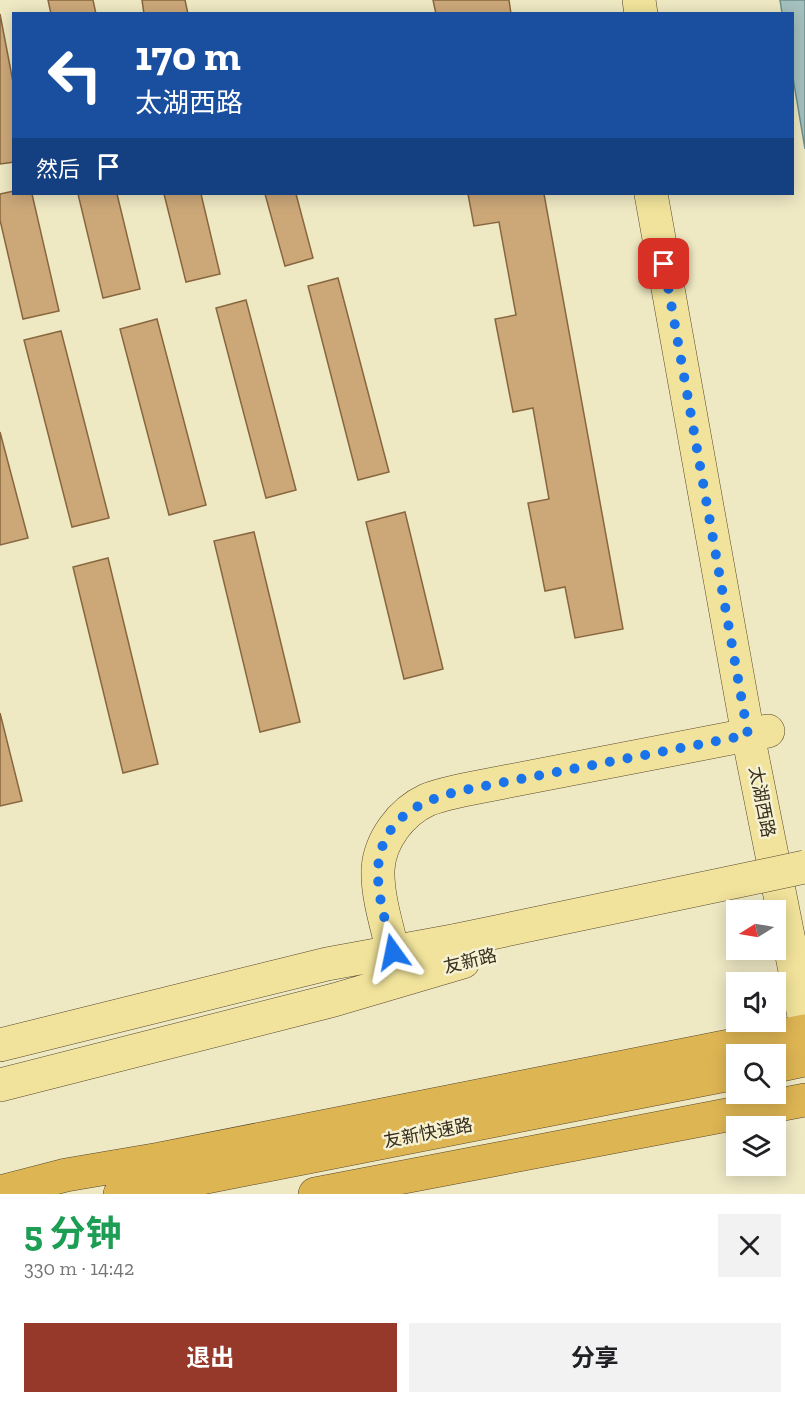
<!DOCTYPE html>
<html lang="zh">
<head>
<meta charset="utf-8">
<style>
  :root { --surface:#fff; --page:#f2f2f2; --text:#202124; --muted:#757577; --accent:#97392a }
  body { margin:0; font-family:"Zilla Slab","Noto Sans SC",serif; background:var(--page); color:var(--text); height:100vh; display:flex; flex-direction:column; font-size:22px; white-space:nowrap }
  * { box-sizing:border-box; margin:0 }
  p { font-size:20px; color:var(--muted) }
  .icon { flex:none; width:33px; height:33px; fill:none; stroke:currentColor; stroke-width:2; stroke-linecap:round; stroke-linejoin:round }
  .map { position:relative; height:1194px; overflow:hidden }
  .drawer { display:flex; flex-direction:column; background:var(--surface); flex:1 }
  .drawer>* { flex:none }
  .guide { position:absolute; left:12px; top:12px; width:782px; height:183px; border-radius:0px; box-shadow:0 3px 15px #0003; background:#1a4fa0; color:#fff; overflow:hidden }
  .needle { width:39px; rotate:259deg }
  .buttons { position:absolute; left:726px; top:900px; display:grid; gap:12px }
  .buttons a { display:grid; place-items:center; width:60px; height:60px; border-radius:0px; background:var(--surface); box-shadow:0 3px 15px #0003; font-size:30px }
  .pin { position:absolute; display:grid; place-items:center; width:51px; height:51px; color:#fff; margin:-26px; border-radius:12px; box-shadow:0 3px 9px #0006 }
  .me { position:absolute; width:66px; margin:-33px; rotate:348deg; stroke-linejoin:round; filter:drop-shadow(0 0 4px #0008) }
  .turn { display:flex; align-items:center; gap:21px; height:126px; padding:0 24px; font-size:27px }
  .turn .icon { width:78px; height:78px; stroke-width:2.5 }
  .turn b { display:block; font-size:42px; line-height:51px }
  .then { display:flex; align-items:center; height:57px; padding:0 24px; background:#0003; gap:12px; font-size:22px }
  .round { display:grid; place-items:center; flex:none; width:63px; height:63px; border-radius:0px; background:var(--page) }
  .summary { display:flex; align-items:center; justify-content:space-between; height:102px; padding:0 24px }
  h1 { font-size:36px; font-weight:700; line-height:45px; color:#1e9e55 }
  .primary-button { display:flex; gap:12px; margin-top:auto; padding:12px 24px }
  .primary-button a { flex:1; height:69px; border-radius:0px; background:var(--accent); color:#fff; font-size:24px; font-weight:700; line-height:69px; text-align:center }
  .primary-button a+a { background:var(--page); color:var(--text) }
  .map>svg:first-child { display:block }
  .water { fill:#a5c1bd; stroke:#6c8f8c; stroke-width:1.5 }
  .building { fill:#cca879; stroke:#88673f; stroke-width:1.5 }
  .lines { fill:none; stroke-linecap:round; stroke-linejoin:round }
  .major-casing { stroke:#56472e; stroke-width:34 }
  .highway-casing { stroke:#56472e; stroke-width:34 }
  .major { stroke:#f1e39b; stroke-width:33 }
  .highway { stroke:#deb553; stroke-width:33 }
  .major-bridge-casing { stroke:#56472e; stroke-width:34; stroke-linecap:butt }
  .major-bridge { stroke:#f1e39b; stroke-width:33 }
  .route { stroke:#1a73e8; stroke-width:10; stroke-dasharray:0 18 }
  .labels { text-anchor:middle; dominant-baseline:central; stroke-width:5; stroke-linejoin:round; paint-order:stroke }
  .street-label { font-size:18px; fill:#382e1e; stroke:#f5f1d2 }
</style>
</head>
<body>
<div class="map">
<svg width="805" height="1194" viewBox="0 0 805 1194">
  <rect width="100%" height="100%" fill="#eee8c3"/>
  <!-- water -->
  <path class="water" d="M780,0H805V149L792,72V14L782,13Z"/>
  <!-- building -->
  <path class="building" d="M48,0H93L96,14H51Z
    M142,0H185L188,14H144Z
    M433,0H509L511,14H436Z
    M0,14L14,87V162L0,164Z
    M14,191V194H32L59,311L23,319L0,220V194Z
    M78,194H117L140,289L103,298Z
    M164,194H201L220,274L186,282Z
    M265,194H296L313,258L285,266Z
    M468,194H544L623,629L575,638L565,587L545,591L528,503L549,499L533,408L513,412L495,319L516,315L499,222L474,226Z
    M338,278L389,472L358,480L308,286Z
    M246,300L296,490L266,498L216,308Z
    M157,319L206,505L169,515L120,329Z
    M61,331L109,518L72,527L24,340Z
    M0,432L28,538L0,545Z
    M405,512L443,669L404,679L366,522Z
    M254,532L300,722L260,732L214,541Z
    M108,558L158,764L123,773L73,567Z
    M0,713L22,801L0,806Z"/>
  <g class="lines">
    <!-- major casing -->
    <g class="major-casing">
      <path id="major" d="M639,0L641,14
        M651,194L748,735L805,1021
        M393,952C387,926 377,896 378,869C380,840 401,812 427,800C439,795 451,793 463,790L768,731
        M0,1045L327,964L458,940
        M0,1085L334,1000L463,962"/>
    </g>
    <!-- highway casing -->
    <g class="highway-casing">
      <path id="highway" d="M776,1066L805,1060
        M0,1192L66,1175L160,1159L805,1031
        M120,1194L736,1073
        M315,1194L805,1100"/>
    </g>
    <!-- major -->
    <use href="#major" class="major"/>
    <!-- highway -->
    <use href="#highway" class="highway"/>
    <!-- major-bridge casing -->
    <g class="major-bridge-casing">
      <path id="major-bridge" d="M458,940L805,867"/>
    </g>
    <!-- major-bridge -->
    <use href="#major-bridge" class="major-bridge"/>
  </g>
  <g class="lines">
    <!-- route -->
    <path class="route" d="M393,952C387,926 377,897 378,869C381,818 421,800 464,790L748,735L664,264"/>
  </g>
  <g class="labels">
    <!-- street labels -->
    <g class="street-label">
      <text transform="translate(762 802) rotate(79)">太湖西路</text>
      <text transform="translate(470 961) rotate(-14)">友新路</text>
      <text transform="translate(428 1133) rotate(-11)">友新快速路</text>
    </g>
  </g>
</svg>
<div class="buttons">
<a><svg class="needle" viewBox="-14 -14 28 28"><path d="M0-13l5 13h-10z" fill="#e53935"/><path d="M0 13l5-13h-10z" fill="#757577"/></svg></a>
<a><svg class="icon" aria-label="sound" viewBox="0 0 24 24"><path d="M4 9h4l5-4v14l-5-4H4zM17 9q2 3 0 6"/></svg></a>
<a><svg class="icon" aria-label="search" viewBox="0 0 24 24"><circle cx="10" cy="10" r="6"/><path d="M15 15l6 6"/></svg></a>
<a><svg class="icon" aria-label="layers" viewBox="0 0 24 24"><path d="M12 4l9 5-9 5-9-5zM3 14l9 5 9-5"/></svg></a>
</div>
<div class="pin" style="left:664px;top:264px;background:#d93025"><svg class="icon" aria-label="arrive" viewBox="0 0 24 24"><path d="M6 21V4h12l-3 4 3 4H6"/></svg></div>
<svg class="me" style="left:393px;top:952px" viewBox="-20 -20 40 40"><path d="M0-17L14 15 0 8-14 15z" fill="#1a73e8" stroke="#fff" stroke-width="4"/></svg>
<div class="guide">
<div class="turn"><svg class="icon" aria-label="left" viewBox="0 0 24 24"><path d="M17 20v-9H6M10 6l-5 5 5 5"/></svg><div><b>170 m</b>太湖西路</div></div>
<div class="then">然后<svg class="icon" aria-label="arrive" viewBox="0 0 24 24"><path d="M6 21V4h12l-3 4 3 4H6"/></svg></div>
</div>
</div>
<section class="drawer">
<div class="summary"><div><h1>5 分钟</h1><p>330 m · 14:42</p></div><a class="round"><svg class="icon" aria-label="close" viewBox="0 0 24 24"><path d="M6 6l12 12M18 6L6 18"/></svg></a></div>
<div class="primary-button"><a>退出</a><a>分享</a></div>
</section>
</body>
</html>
